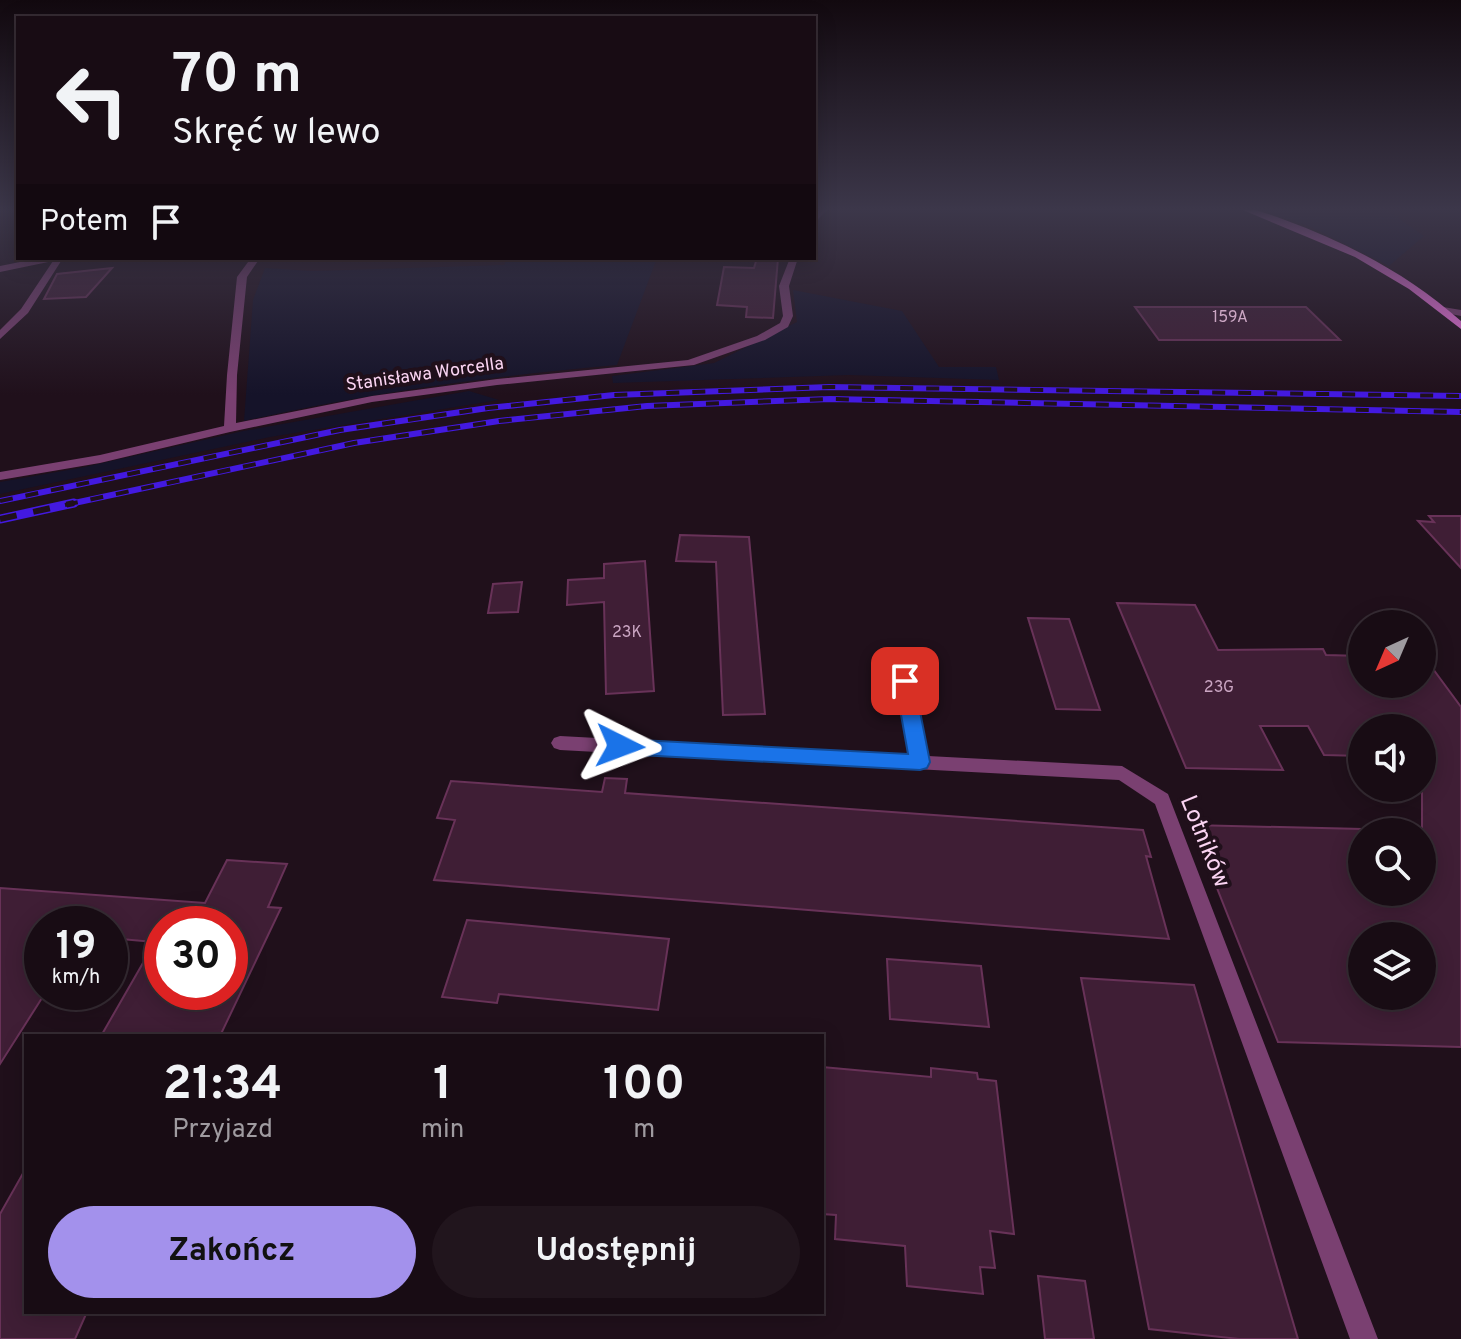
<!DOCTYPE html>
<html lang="pl">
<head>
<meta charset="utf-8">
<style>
  :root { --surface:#180c14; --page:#21151d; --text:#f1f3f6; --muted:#9f9ba0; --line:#362c34; --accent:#a391ec }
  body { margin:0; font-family:Overpass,sans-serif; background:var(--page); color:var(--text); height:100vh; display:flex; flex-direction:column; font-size:30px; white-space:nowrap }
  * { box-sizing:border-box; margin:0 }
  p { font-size:26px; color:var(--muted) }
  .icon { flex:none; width:44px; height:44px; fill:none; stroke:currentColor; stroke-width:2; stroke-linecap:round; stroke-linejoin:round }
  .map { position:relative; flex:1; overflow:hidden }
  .side { position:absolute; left:24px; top:1034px; width:800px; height:280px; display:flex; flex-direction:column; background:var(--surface); border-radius:0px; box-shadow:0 4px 20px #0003,0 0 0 2px var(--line) }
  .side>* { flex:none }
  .top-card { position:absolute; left:16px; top:16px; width:800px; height:244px; border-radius:0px; box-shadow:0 4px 20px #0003,0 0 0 2px var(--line); background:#180c14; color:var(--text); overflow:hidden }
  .needle { width:52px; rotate:224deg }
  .fabs { position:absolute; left:1348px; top:610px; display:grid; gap:16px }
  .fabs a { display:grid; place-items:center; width:88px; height:88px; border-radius:50%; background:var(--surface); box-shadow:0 4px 20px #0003,0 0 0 2px var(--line); font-size:40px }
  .speed { position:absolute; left:24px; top:906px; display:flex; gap:16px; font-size:40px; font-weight:700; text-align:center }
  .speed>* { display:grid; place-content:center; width:104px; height:104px; border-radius:50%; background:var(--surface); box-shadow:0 4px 20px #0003,0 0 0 2px var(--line); line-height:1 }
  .speed small { font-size:20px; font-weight:400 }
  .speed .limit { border:12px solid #d22; background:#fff; color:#111 }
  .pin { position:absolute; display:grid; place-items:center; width:68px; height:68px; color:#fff; margin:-34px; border-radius:16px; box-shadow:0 4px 12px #0006 }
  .me { position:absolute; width:88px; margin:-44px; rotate:93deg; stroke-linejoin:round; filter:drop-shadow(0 0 6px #0008) }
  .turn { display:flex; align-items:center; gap:28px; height:168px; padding:0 24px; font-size:36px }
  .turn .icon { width:104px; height:104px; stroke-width:2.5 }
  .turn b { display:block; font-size:56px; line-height:68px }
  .then { display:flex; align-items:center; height:76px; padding:0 24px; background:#0003; gap:16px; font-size:30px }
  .eta { display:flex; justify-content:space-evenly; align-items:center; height:136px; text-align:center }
  .eta b { font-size:48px; font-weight:700; line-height:56px }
  .primary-button { display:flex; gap:16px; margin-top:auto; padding:16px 24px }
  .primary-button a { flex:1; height:92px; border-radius:48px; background:var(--accent); color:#111; font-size:32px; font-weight:700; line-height:92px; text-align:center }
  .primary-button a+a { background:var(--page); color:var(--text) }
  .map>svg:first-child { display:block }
  .green { fill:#151329 }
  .building { fill:#3f1e35; stroke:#683258; stroke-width:2; fill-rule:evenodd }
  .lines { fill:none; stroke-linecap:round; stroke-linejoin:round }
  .street { fill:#7a4071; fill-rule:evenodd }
  .secondary { fill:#ef75df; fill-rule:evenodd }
  .rail-far1-casing { stroke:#4319e0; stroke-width:6 }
  .rail-casing { stroke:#4319e0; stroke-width:9 }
  .rail-far1 { stroke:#20101b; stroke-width:4; stroke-dasharray:13; stroke-linecap:butt }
  .rail { stroke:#20101b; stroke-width:6; stroke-dasharray:17; stroke-linecap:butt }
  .route { fill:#1a73e8; stroke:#114b97; stroke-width:2 }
  .labels { text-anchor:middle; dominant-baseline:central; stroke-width:8; stroke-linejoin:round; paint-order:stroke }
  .number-label { font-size:16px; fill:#cba6c3 }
  .far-street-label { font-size:18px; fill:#fad4f2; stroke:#20101b }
  .near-street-label { font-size:24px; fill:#fad4f2; stroke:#20101b }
</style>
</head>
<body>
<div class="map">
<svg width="1461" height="1339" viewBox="0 0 1461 1339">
  <rect width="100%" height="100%" fill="#20101b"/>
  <!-- green -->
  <path class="green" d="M1255,208H1384L1424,236L1389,266L1307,225Z
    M508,258H657L617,365C491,376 367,393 244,421L253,300L265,268L313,271L504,265Z
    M793,290L902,311L939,367H996L999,380L849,375L613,383L612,376L714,363L797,322Z
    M469,391L499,400L270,437L0,494V482L85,467L243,431Z"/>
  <!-- building -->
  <path class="building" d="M757,258H778L773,318L746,317L747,307L717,305L724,267L754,268Z
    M112,268L86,297L44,299L57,274Z
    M1135,307H1306L1340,340H1159Z
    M1429,516H1461V568L1418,521L1434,522Z
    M680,535L749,537L765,714L723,715L716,562L676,561Z
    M645,561L654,691L606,694L604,602L567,605L568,580L604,578V564Z
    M522,582L518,612L488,613L493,584Z
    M1117,603L1195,605L1218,650L1323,649L1326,655L1362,656V684H1422V654L1461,707V1047L1278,1042L1192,825L1362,829V892H1422V728H1362V756L1324,755L1308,726H1260L1283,770L1186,768ZM1362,936H1422V996H1362Z
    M1028,618L1069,619L1100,710L1056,709Z
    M605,778L627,779L625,793L1143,830L1151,857L1146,856L1169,939L434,880L455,820L437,818L451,781L602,792Z
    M227,860L287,864L268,907L281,908L220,1036H101L155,942L110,938V924H42V998L0,1064V888L205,903ZM162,924H230V992H162Z
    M467,920L669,939L658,1010L499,994L497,1003L442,997Z
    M887,959L981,966L989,1027L890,1019Z
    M1081,978L1194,985L1298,1339H1239L1149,1329Z
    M822,1067L931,1077V1068L977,1073L978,1079L996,1081L1014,1234L990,1231L995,1268L980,1267L983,1294L907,1286L905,1246L835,1239L836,1215L822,1214Z
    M26,1168V1312H87L75,1339H0V1214Z
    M1038,1276L1085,1281L1094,1339H1045Z"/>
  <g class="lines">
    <!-- street -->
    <path class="street" d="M821,208H829L814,223V216Z
      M40,258H63L28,313L0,339V330L21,309L53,261L0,272V266Z
      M251,258H260L247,277L237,375L236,423L372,396L497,379L688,360L757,336L780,323L783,316L779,286L790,258H798L789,286L793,316L788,327L765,340L694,365L497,385L372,402L230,432L100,463L0,480V472L100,455L224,426L227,375L237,277Z
      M1443,307L1461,310V316L1440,312L1438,310Z
      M905,675L913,681L928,756L1122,766L1168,794L1378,1339H1350L1155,804L1119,780L560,750L554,748L551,743L554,738L560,736L910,755L897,681Z"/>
    <!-- secondary -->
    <path class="secondary" d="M1238,208C1254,207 1270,215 1285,220C1350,244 1409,275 1461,321V329L1409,289L1355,257Z"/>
    <!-- rail-far1 casing -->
    <g class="rail-far1-casing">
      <path id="rail-far1" d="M0,501L340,430L488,408L614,395L829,387L1461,396
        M65,505L354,443L499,421L647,406L830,399L1461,412"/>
    </g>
    <!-- rail casing -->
    <g class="rail-casing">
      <path id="rail" d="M0,519L74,503"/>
    </g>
    <!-- rail-far1 -->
    <use href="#rail-far1" class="rail-far1"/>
    <!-- rail -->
    <use href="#rail" class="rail"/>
  </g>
  <!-- sky -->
  <linearGradient id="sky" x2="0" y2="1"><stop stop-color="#12090f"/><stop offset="0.53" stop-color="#3c374a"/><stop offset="1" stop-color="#3c374a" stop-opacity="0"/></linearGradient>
  <rect width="1461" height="395" fill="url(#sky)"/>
  <!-- route -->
  <path class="route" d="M905,675L914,681L930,762L927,768L920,770L620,754L613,752L610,746L613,741L620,739L908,754L895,681Z"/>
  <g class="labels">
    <!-- number labels -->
    <g class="number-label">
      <text x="1230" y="318">159A</text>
      <text x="627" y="633">23K</text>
      <text x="1219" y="688">23G</text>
    </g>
    <!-- far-street labels -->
    <g class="far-street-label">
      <text transform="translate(425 375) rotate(-8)">Stanisława Worcella</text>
    </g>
    <!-- near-street labels -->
    <g class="near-street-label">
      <text transform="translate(1204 842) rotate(68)">Lotników</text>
    </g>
  </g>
</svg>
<div class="fabs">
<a><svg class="needle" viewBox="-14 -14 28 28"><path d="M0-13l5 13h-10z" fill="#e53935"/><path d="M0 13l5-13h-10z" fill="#9f9ba0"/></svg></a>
<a><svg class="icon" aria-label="sound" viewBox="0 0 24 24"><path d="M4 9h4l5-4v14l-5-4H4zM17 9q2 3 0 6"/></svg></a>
<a><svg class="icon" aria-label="search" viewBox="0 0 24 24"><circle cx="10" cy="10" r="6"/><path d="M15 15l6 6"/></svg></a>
<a><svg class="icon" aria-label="layers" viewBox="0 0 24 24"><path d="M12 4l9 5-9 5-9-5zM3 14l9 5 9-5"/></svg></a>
</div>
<div class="speed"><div>19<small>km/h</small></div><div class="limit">30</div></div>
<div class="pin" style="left:905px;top:681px;background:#d93025"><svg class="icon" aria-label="arrive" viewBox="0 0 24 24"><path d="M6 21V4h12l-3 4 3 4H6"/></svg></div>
<svg class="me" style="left:620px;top:746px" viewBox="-20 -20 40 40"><path d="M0-17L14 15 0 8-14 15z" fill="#1a73e8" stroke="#fff" stroke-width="4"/></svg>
<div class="top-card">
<div class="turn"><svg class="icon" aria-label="left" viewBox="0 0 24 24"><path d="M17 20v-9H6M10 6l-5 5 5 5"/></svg><div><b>70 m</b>Skręć w lewo</div></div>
<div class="then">Potem<svg class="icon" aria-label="arrive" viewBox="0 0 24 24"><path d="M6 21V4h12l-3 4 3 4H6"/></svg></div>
</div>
<section class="side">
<div class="eta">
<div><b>21:34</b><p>Przyjazd</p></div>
<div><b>1</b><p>min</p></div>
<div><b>100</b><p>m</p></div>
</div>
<div class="primary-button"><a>Zakończ</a><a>Udostępnij</a></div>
</section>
</div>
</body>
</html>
